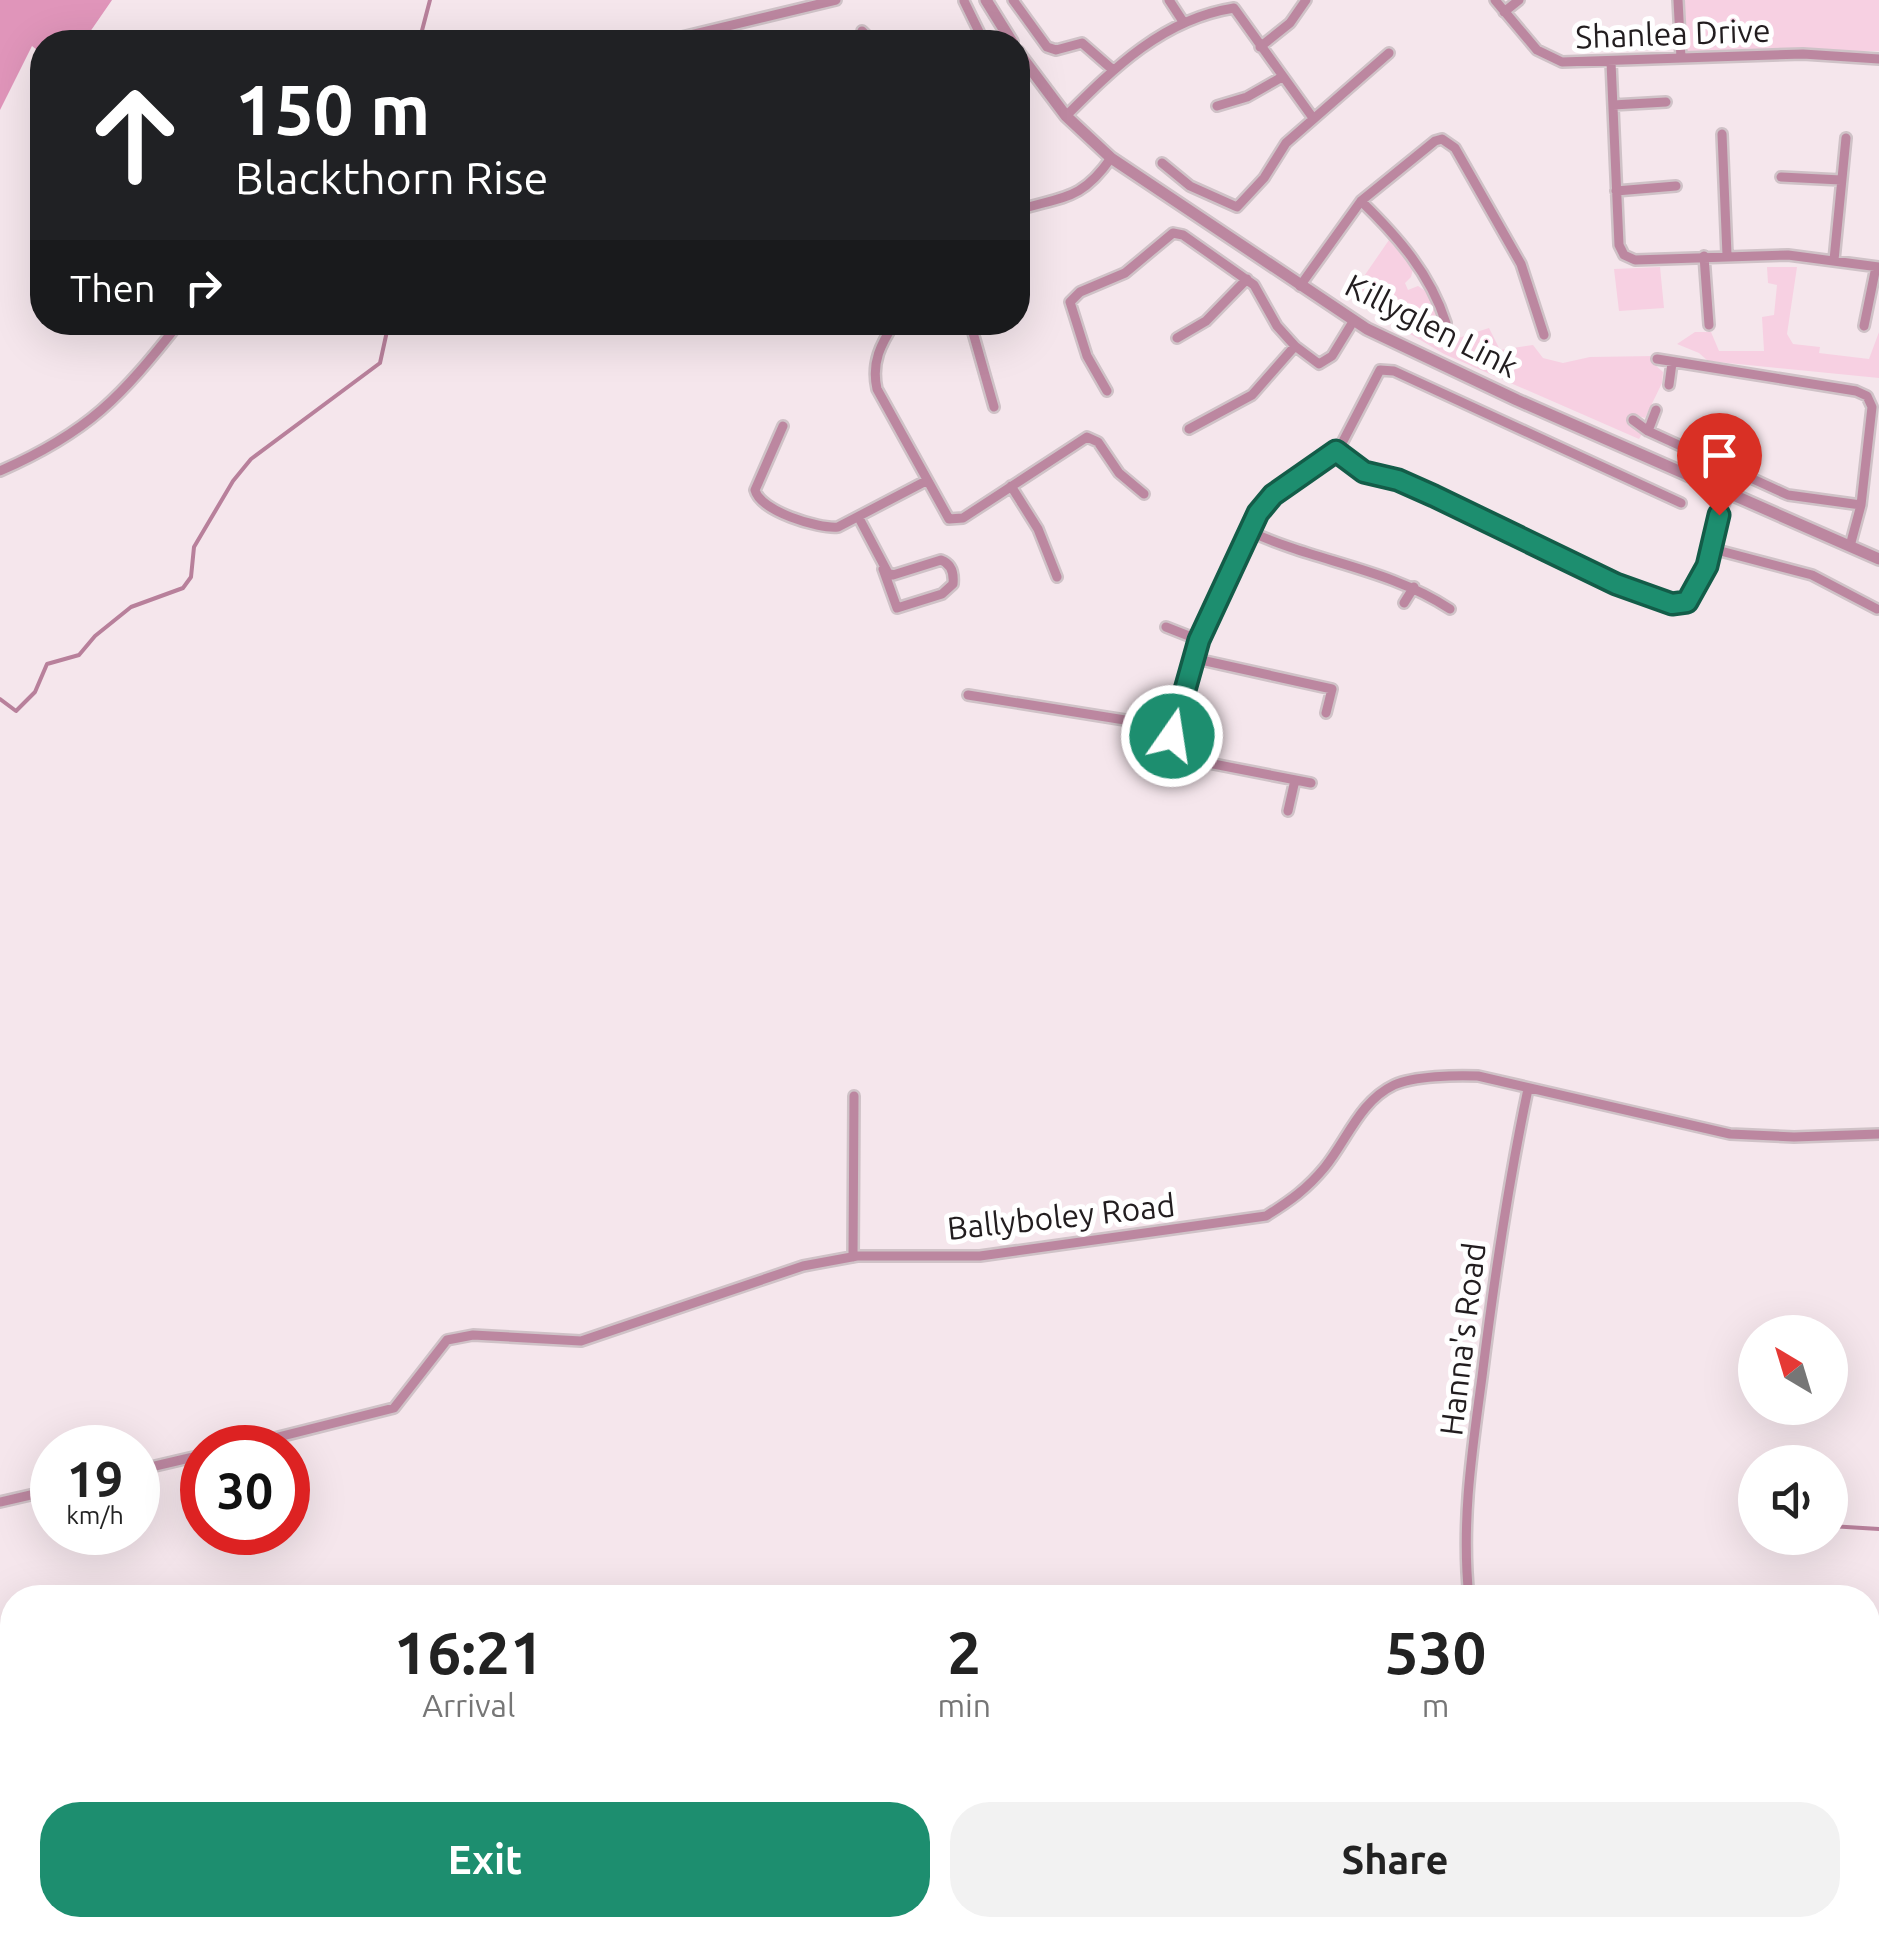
<!DOCTYPE html>
<html lang="en">
<head>
<meta charset="utf-8">
<style>
  :root { --surface:#fff; --page:#f2f2f2; --text:#222; --muted:#767676; --accent:#1d8e6f }
  body { margin:0; font-family:Ubuntu,sans-serif; background:var(--page); color:var(--text); height:100vh; display:flex; flex-direction:column; font-size:38px; white-space:nowrap }
  * { box-sizing:border-box; margin:0 }
  p { font-size:32px; color:var(--muted) }
  .icon { flex:none; width:55px; height:55px; fill:none; stroke:currentColor; stroke-width:2; stroke-linecap:round; stroke-linejoin:round }
  .map { position:relative; flex:1; overflow:hidden }
  .panel { position:absolute; left:0px; top:1585px; width:1880px; height:352px; display:flex; flex-direction:column; background:var(--surface); border-radius:40px 40px 0 0; box-shadow:0 10px 40px #0002 }
  .panel>* { flex:none }
  .top-card { position:absolute; left:30px; top:30px; width:1000px; height:305px; border-radius:40px; box-shadow:0 10px 40px #0002; background:#202124; color:#fff; overflow:hidden }
  .needle { width:65px; rotate:322deg }
  .buttons { position:absolute; left:1738px; top:1315px; display:grid; gap:20px }
  .buttons a { display:grid; place-items:center; width:110px; height:110px; border-radius:50%; background:var(--surface); box-shadow:0 10px 40px #0002; font-size:50px }
  .speed { position:absolute; left:30px; top:1425px; display:flex; gap:20px; font-size:50px; font-weight:700; text-align:center }
  .speed>* { display:grid; place-content:center; width:130px; height:130px; border-radius:50%; background:var(--surface); box-shadow:0 10px 40px #0002; line-height:1 }
  .speed small { font-size:25px; font-weight:400 }
  .speed .limit { border:15px solid #d22; background:#fff; color:#111 }
  .pin { position:absolute; display:grid; place-items:center; width:85px; height:85px; color:#fff; margin:-102px -42px; border-radius:50% 50% 50% 0; rotate:-45deg; box-shadow:0 0 10px #0007 }
  .pin .icon { rotate:45deg }
  .me { position:absolute; width:110px; margin:-55px; rotate:13deg; stroke-linejoin:round; filter:drop-shadow(0 0 8px #0008) }
  .turn { display:flex; align-items:center; gap:35px; height:210px; padding:0 40px; font-size:45px }
  .turn .icon { width:130px; height:130px; stroke-width:2.5 }
  .turn b { display:block; font-size:70px; line-height:85px }
  .then { display:flex; align-items:center; height:95px; padding:0 40px; background:#0003; gap:20px; font-size:38px }
  .eta { display:flex; justify-content:space-evenly; align-items:center; height:170px; text-align:center }
  .eta b { font-size:60px; font-weight:600; line-height:70px }
  .action { display:flex; gap:20px; margin-top:auto; padding:20px 40px }
  .action a { flex:1; height:115px; border-radius:40px; background:var(--accent); color:#fff; font-size:40px; font-weight:600; line-height:115px; text-align:center }
  .action a+a { background:var(--page); color:var(--text) }
  .map>svg:first-child { display:block }
  .green { fill:#f7d0e2 }
  .forest { fill:#e095ba }
  .lines { fill:none; stroke-linecap:round; stroke-linejoin:round }
  .stream { stroke:#b8809b; stroke-width:4 }
  .minor-casing { stroke:#cfc2c7; stroke-width:14 }
  .tertiary-casing { stroke:#cfc2c7; stroke-width:16 }
  .secondary-casing { stroke:#cfc2c7; stroke-width:19 }
  .minor { stroke:#bc87a0; stroke-width:9 }
  .tertiary { stroke:#bc87a0; stroke-width:11 }
  .secondary { stroke:#a0557c; stroke-width:14 }
  .route-casing { stroke:#135c48; stroke-width:25 }
  .route { stroke:#1d8e6f; stroke-width:18 }
  .labels { text-anchor:middle; dominant-baseline:central; stroke-width:10; stroke-linejoin:round; paint-order:stroke }
  .street-label { font-size:32px; fill:#221d1f; stroke:#fff }
</style>
</head>
<body>
<div class="map">
<svg width="1879" height="1936" viewBox="0 0 1879 1936">
  <rect width="100%" height="100%" fill="#f5e6ec"/>
  <!-- green -->
  <path class="green" d="M1678,0H1879V51H1683Z
    M1389,240L1413,269L1411,277L1405,283L1408,290L1418,286L1427,292L1438,318L1432,321L1433,327H1440L1455,339L1489,328L1500,350L1533,345L1543,358L1563,363L1590,357L1654,356L1653,363L1663,372L1662,383L1645,418L1638,416L1631,421L1634,430L1642,434L1639,439L1444,354L1349,298Z
    M1660,267L1664,308L1619,311L1614,269Z
    M1767,267H1797L1787,334L1793,344L1820,347L1819,353L1869,359L1879,332V378L1708,361L1699,353L1677,344L1695,332H1711L1719,351H1764L1762,317L1774,315L1777,285L1768,283Z"/>
  <!-- forest -->
  <path class="forest" d="M0,0H112L83,42H42V54L32,46L0,110Z"/>
  <g class="lines">
    <!-- stream -->
    <path class="stream" d="M419,42L430,0
      M0,699L16,711L35,692L47,664L79,655L95,636L131,607L183,588L191,577L194,547L233,481L251,459L380,363L389,322
      M1830,1526L1879,1529
      M748,1925L762,1936"/>
    <!-- minor casing -->
    <g class="minor-casing">
      <path id="minor" d="M1013,0L1047,47L1056,50L1082,43L1113,70
        M1169,0L1184,23
        M1495,0L1537,50L1562,62L1803,54L1879,59
        M1678,0L1681,58
        M964,1L984,42
        M1504,12L1519,0
        M862,31L873,42
        M661,42L836,0
        M1260,47L1290,23L1306,0
        M1611,62L1619,245L1624,255L1635,260L1788,255L1879,267
        M1613,105L1666,102
        M1217,106L1247,97L1282,77
        M1066,116C1114,68 1163,19 1234,8L1313,118
        M1722,134L1727,255
        M1162,163L1190,186L1237,207L1264,178L1286,143L1389,53
        M1781,177L1841,180
        M1616,191L1676,186
        M1361,201C1397,236 1430,273 1446,323
        M1018,210C1063,196 1081,201 1111,158
        M1704,256L1709,325
        M1834,260L1846,138
        M1300,286L1361,201L1435,141L1442,139L1455,148L1521,264L1544,335
        M895,322C881,344 871,362 877,389L949,519L963,518L1087,437L1098,442L1119,473L1144,494
        M970,322L994,407
        M1864,326L1876,267
        M1177,338L1206,321L1247,279
        M1657,359L1856,391L1867,396L1872,407L1861,505L1850,546
        M1669,385L1672,363
        M1107,391L1087,356L1070,302L1080,292L1125,273L1173,233L1183,235L1254,285L1277,326L1295,346L1319,364L1332,356L1354,320
        M1633,420L1648,431L1788,495L1861,505
        M783,426L755,490C760,511 818,529 838,527L926,481
        M1189,429L1252,395L1295,346
        M1648,431L1656,410
        M1336,451L1363,472L1403,483L1509,530L1540,549L1616,584L1678,605C1706,595 1710,550 1716,525C1719,514 1724,504 1729,494
        M0,471C89,432 121,397 180,322
        M1011,486L1038,529L1057,577
        M859,518L888,573L893,575L941,560C952,564 954,574 953,584L942,594L897,608L883,569
        M1249,531C1315,562 1388,568 1450,609
        M1713,549L1812,575L1877,609
        M1404,603L1414,587
        M1166,627L1199,640
        M1192,658L1332,689L1326,713
        M968,695L1175,728
        M1311,783L1193,760L1176,752L1173,736L1199,640L1258,513L1271,496L1340,447L1380,370L1394,371L1681,503
        M1288,811L1295,780
        M853,1257L854,1096
        M235,1448L394,1408L447,1340L473,1335L581,1341L803,1266L857,1256H980L1266,1216C1290,1201 1307,1189 1325,1167C1347,1140 1360,1101 1394,1085C1414,1076 1456,1075 1478,1076L1730,1134L1794,1137L1879,1134
        M138,1470L202,1455
        M0,1502L52,1490
        M1469,1598C1461,1522 1472,1451 1482,1377C1494,1280 1508,1184 1528,1089
        M1500,1925L1501,1936"/>
    </g>
    <!-- tertiary casing -->
    <g class="tertiary-casing">
      <path id="tertiary" d="M986,0L1012,42
        M1018,52L1066,116L1111,158L1367,329L1517,400L1879,559"/>
    </g>
    <!-- secondary casing -->
    <g class="secondary-casing">
      <path id="secondary" d="M0,1674L12,1697
        M255,1925L264,1936"/>
    </g>
    <!-- minor -->
    <use href="#minor" class="minor"/>
    <!-- tertiary -->
    <use href="#tertiary" class="tertiary"/>
    <!-- secondary -->
    <use href="#secondary" class="secondary"/>
  </g>
  <g class="lines">
    <!-- route casing -->
    <g class="route-casing">
      <path id="route" d="M1172,736L1199,640L1258,513L1273,495L1336,451L1364,472L1398,480L1434,496L1616,584L1672,604L1687,602L1707,566L1719,515"/>
    </g>
    <!-- route -->
    <use href="#route" class="route"/>
  </g>
  <g class="labels">
    <!-- street labels -->
    <g class="street-label">
      <text transform="translate(1673 33) rotate(-2)">Shanlea Drive</text>
      <text transform="translate(1432 325) rotate(27)">Killyglen Link</text>
      <text transform="translate(1061 1216) rotate(-6)">Ballyboley Road</text>
      <text transform="translate(1462 1339) rotate(-83)">Hanna's Road</text>
    </g>
  </g>
</svg>
<div class="buttons">
<a><svg class="needle" viewBox="-14 -14 28 28"><path d="M0-13l5 13h-10z" fill="#e53935"/><path d="M0 13l5-13h-10z" fill="#767676"/></svg></a>
<a><svg class="icon" aria-label="sound" viewBox="0 0 24 24"><path d="M4 9h4l5-4v14l-5-4H4zM17 9q2 3 0 6"/></svg></a>
</div>
<div class="speed"><div>19<small>km/h</small></div><div class="limit">30</div></div>
<div class="pin" style="left:1719px;top:515px;background:#d93025"><svg class="icon" aria-label="arrive" viewBox="0 0 24 24"><path d="M6 21V4h12l-3 4 3 4H6"/></svg></div>
<svg class="me" style="left:1172px;top:736px" viewBox="-20 -20 40 40"><circle r="17" fill="#1d8e6f" stroke="#fff" stroke-width="3"/><path d="M0-11L8 9 0 5-8 9z" fill="#fff"/></svg>
<div class="top-card">
<div class="turn"><svg class="icon" aria-label="ahead" viewBox="0 0 24 24"><path d="M12 20V5M6 11l6-6 6 6"/></svg><div><b>150 m</b>Blackthorn Rise</div></div>
<div class="then">Then<svg class="icon" aria-label="right" viewBox="0 0 24 24"><path d="M7 20v-9h11M14 6l5 5-5 5"/></svg></div>
</div>
<section class="panel">
<div class="eta">
<div><b>16:21</b><p>Arrival</p></div>
<div><b>2</b><p>min</p></div>
<div><b>530</b><p>m</p></div>
</div>
<div class="action"><a>Exit</a><a>Share</a></div>
</section>
</div>
</body>
</html>
